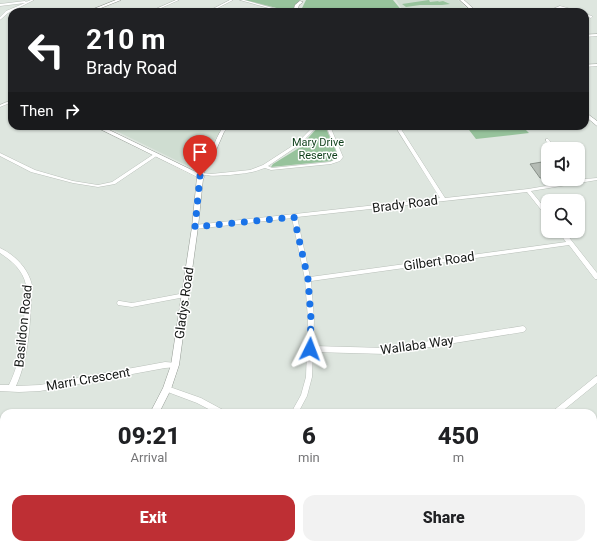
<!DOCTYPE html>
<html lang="en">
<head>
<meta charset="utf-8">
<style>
  :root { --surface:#fff; --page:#f2f2f2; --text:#202124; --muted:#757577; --accent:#be2f34 }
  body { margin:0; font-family:Roboto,sans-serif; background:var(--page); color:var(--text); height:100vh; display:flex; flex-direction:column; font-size:15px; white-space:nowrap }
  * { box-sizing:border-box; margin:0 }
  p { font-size:13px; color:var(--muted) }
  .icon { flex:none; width:22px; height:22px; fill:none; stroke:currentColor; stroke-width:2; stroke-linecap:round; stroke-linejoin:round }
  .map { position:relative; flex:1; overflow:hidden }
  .sheet { position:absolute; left:0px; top:409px; width:597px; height:140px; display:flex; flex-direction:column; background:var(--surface); border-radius:12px 12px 0 0; box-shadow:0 1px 3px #0004 }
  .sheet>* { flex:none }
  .hud { position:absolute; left:8px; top:8px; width:581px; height:122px; border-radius:12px; box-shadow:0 1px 3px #0004; background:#202124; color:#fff; overflow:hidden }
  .fabs { position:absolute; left:541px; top:142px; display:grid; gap:8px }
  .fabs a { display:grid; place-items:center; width:44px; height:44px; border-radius:8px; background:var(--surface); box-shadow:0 1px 3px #0004; font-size:20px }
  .pin { position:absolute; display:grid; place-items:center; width:34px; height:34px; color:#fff; margin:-41px -17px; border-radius:50% 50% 50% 0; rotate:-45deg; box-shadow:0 0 4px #0007 }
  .pin .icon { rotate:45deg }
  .me { position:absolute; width:44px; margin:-22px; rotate:3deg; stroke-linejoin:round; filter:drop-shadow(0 0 3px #0008) }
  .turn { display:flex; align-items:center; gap:14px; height:84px; padding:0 12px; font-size:18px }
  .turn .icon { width:52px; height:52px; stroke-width:2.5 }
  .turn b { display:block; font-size:28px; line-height:34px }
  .then { display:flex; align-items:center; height:38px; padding:0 12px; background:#0003; gap:8px; font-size:15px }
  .eta { display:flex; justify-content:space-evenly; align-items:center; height:68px; text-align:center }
  .eta b { font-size:24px; font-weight:800; line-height:28px }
  .cta { display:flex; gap:8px; margin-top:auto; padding:8px 12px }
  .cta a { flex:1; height:46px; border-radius:12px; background:var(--accent); color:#fff; font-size:16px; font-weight:800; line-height:46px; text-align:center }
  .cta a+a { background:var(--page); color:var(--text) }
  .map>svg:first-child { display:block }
  .built { fill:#cfddd1 }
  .green { fill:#97c39c }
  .building { fill:#b5bcb5; stroke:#889089 }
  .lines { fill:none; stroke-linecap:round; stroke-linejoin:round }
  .minor-casing { stroke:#949b94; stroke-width:0.5 }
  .tertiary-casing { stroke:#949b94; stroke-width:1 }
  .primary-casing { stroke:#c2c3c2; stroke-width:1 }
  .minor { fill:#fff; fill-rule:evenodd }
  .tertiary { fill:#fff; fill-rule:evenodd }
  .primary { fill:#e8b8b4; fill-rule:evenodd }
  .route { stroke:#1a73e8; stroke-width:7; stroke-dasharray:0 12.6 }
  .labels { text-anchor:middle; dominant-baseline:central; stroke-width:3; stroke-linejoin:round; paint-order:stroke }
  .far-park-label { font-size:11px; fill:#0e3f1a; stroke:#fff }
  .street-label { font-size:13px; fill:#151816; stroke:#fff }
</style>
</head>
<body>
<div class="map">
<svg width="597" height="549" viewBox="0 0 597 549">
  <rect width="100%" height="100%" fill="#dee6df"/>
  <!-- built -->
  <path class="built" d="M396,0H458L471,12H406L403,11Z
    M106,126H223L198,168L194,169Z"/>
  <!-- green -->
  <path class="green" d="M245,0H300L296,4V6L292,12Z
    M306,0H393L403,12H300Z
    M429,0L430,2L439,1L438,2L443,1L450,4L442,5H420L406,7L402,4Z
    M319,126H325L338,156L337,159L331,161L271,167L273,164L299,148Z
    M466,126H522L529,133L476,139Z
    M0,510L4,511V545H73L90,549H0Z
    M240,545H346C371,549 398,541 422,549H252Z"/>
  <!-- building -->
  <path class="building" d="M548,161V177L542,178H540L530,164Z"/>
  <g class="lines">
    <!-- minor casing -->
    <g class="minor-casing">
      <path id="minor" d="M31,0H34L8,13L0,20V17L6,11L25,3L0,6V4L25,1L26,2Z
        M176,0H179L152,12H149Z
        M230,0H233L210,12H207Z
        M240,0H244L287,12H283Z
        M560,6L578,11V12C572,12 568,9 562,8C557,8 551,12 546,12Z
        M585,14L592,16V17L591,18L585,16Z
        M597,34V36L585,37V35Z
        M597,64V66L585,67V65Z
        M12,100V102L0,107V105Z
        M314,126H318L299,145L268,166L272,168L330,162L336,159L339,157L326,126H330L343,157L340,161L331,164L271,170L265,168C261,169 257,171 252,172C243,174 208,178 201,174L203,173L211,174L250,170L263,165L297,143Z
        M395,126H399L445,198L528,189L581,180L578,177V173H580L585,179L597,178V180L531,191L548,212V217L546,216L527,192L297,217L310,277L566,242L558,231H564L597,273V279H595L569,245L311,281L314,319L313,346L386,348L523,326L525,327L526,329L525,331L523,332L386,354L313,352L312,377L307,396L298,413H291L301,395L306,377L308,319L305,279L292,218L195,229L192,227L195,225L440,198Z
        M546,139H548L557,149H553L546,141Z
        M0,153L35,170L73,181L98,185L112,182L154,154H156L158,155L115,184L98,187L73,183L31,172L0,156Z
        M0,248C15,255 28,268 32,285C30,319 30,355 16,386L40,385L165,362L177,363L178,365L177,367L165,368L40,391L19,392L0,391V385H9C24,355 24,318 26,285C23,270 12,261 0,253Z
        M185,293H187L188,295L187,297H185L132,307L118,305L117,303L118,301H120L132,303Z
        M597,376V383L560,413H552L553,411L595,377Z
        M167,386L201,398L225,411L226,413H216L197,403L165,391L164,389L165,387Z"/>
    </g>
    <!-- tertiary casing -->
    <g class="tertiary-casing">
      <path id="tertiary" d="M116,0H121L91,12H86Z
        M460,0H464L477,12H473Z
        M300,1L303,2L299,5L297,12H293L295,5Z
        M585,112L597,121V126L585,116Z
        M94,126H101L198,173C201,166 204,163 208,157C214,146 217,135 224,126H230L224,132L210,164L207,166L203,175L205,177L203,179L198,227L179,365L171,389L159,413H150L163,388L171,365L192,227L197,177Z"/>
    </g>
    <!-- primary casing -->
    <g class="primary-casing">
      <path id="primary" d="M0,475H4V487H0Z
        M0,491L4,492V504L0,503Z
        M140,545H164L166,549H142Z
        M193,545H214L216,549H195Z"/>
    </g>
    <!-- minor -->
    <use href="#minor" class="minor"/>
    <!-- tertiary -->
    <use href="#tertiary" class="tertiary"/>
    <!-- primary -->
    <use href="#primary" class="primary"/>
  </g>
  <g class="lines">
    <!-- route -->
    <path class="route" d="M200,176L195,227L294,217L308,279L311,319L310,349"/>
  </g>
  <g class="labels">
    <!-- far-park labels -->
    <g class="far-park-label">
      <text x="318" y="142">Mary Drive<tspan x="318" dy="13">Reserve</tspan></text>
    </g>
    <!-- street labels -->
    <g class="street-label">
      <text transform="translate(405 204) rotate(-7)">Brady Road</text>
      <text transform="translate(439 261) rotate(-8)">Gilbert Road</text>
      <text transform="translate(184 303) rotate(-82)">Gladys Road</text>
      <text transform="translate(23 326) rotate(-84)">Basildon Road</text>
      <text transform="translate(417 345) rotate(-8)">Wallaba Way</text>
      <text transform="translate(88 379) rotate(-10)">Marri Crescent</text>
    </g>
  </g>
</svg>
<div class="fabs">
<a><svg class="icon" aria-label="sound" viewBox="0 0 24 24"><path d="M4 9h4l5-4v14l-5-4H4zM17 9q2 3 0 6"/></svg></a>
<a><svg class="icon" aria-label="search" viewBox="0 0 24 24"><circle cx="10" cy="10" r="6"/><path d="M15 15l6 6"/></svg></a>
</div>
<div class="pin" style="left:200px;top:176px;background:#d93025"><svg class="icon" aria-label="arrive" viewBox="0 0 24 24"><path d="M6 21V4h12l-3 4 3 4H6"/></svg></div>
<svg class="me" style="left:310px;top:349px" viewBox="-20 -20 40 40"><path d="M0-17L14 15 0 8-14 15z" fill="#1a73e8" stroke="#fff" stroke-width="4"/></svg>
<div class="hud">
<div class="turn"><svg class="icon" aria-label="left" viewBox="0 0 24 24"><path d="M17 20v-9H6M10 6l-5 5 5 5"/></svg><div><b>210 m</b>Brady Road</div></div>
<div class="then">Then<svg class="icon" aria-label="right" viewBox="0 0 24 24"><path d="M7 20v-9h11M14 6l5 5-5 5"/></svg></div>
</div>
<section class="sheet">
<div class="eta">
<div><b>09:21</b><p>Arrival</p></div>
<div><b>6</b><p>min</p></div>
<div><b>450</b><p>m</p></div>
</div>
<div class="cta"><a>Exit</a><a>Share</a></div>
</section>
</div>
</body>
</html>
